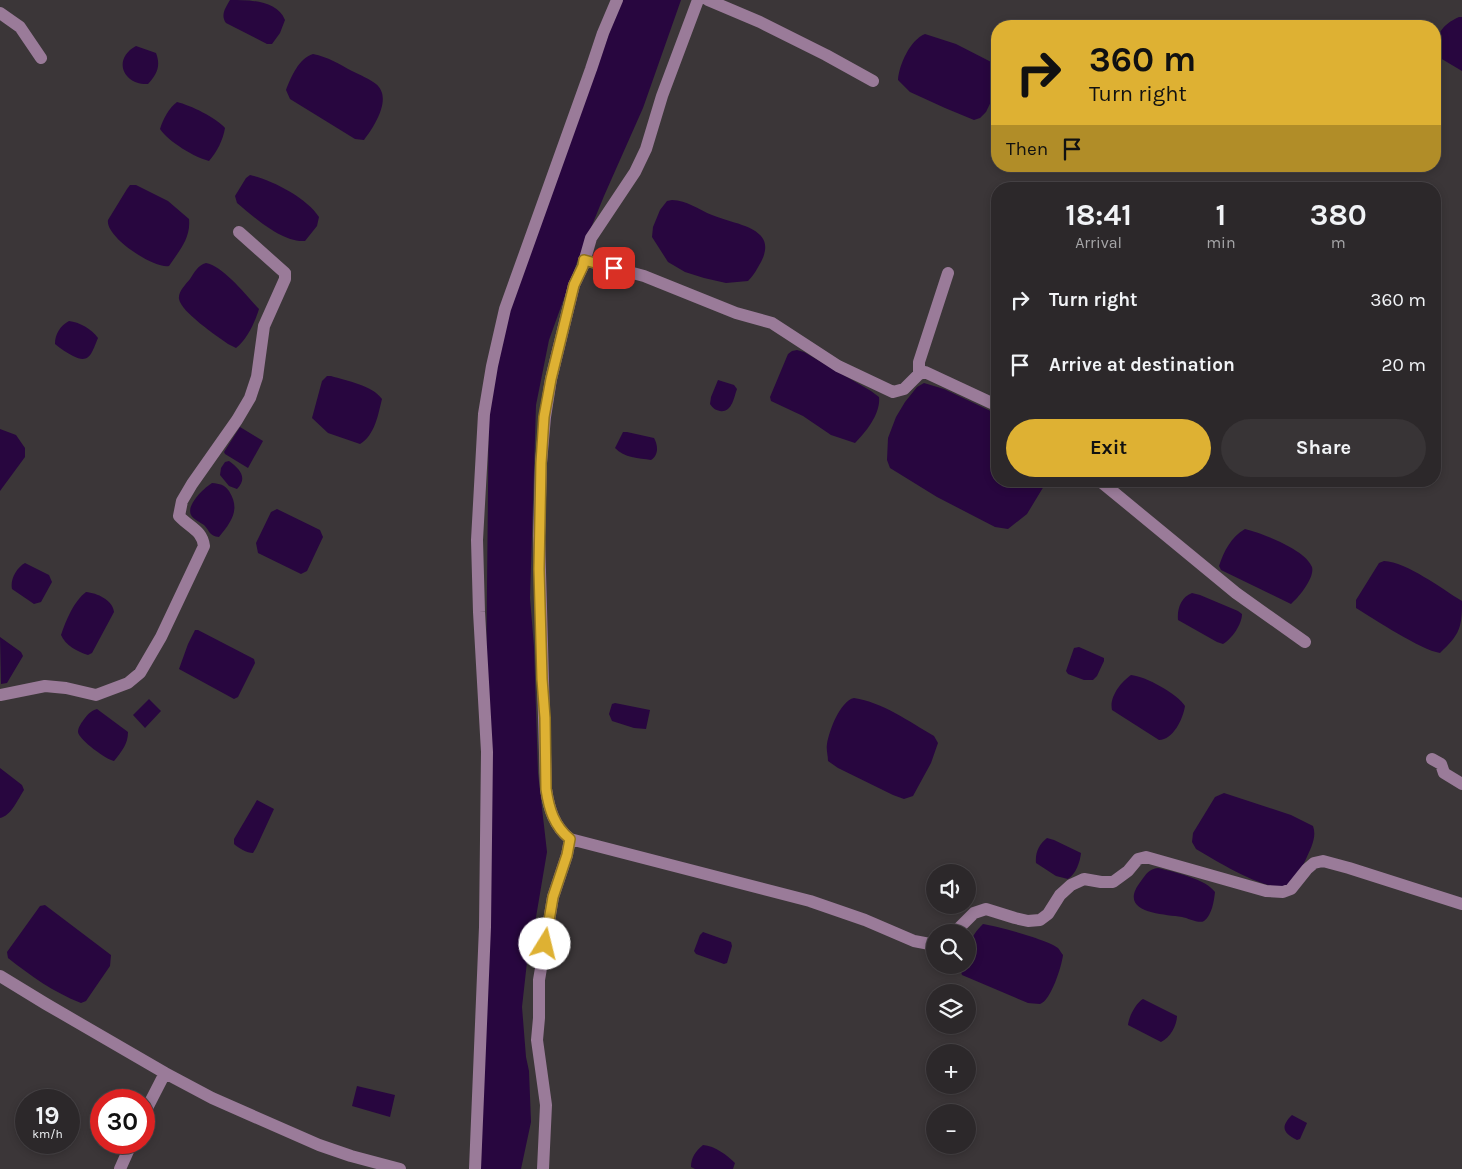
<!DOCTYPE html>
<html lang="en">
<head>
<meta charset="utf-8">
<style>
  :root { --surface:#2c282a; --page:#383436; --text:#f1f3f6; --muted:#a6a6a8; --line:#484447; --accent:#deb133 }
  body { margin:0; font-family:Karla,sans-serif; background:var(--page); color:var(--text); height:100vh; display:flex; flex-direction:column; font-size:19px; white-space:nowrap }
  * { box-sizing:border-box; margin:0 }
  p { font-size:16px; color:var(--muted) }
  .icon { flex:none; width:28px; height:28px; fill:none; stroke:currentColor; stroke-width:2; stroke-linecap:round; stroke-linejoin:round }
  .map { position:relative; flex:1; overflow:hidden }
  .panel { position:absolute; left:991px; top:182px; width:450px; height:305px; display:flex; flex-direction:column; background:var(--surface); border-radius:20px; box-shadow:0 2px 8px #0003,0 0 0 1px var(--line) }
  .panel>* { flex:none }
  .banner { position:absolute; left:991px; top:20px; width:450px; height:152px; border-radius:20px; box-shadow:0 2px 8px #0003,0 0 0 1px var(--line); background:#deb133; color:#111; overflow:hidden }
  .tools { position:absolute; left:926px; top:864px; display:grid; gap:10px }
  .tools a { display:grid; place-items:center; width:50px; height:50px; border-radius:50%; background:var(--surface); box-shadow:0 2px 8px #0003,0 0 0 1px var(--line); font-size:25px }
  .speed { position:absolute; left:15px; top:1089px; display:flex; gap:10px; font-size:25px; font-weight:700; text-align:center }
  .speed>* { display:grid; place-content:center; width:65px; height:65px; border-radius:50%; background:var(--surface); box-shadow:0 2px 8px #0003,0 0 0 1px var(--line); line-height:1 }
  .speed small { font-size:12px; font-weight:400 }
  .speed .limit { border:8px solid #d22; background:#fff; color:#111 }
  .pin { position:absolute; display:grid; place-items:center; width:42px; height:42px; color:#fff; margin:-21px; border-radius:10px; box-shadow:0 2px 8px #0006 }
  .me { position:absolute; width:55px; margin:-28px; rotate:9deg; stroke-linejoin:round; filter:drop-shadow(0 0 4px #0008) }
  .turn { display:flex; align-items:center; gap:18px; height:105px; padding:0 15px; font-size:22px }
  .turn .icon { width:65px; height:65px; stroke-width:2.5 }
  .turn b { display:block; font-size:35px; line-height:42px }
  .then { display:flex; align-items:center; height:48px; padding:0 15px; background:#0003; gap:10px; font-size:19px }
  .eta { display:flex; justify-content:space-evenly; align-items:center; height:85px; text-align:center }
  .eta b { font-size:30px; font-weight:700; line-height:35px }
  .button { display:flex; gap:10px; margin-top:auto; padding:10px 15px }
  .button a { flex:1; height:58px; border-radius:30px; background:var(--accent); color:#111; font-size:20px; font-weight:700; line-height:58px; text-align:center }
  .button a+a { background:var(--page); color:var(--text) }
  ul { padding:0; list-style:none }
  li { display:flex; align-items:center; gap:15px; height:65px; padding:0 15px }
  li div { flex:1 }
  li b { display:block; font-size:19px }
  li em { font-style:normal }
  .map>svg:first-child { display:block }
  .water { fill:#28063f }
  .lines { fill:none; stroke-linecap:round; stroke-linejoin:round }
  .minor { stroke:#9a7b99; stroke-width:12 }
  .route-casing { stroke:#907321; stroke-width:12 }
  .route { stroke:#deb133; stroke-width:9 }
</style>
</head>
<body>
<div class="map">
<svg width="1462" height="1169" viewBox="0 0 1462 1169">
  <rect width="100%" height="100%" fill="#3b3638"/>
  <!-- water -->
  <path class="water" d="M230,0C249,0 277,0 285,20L280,33L272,44H267L226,23C220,15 226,7 230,0Z
    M622,0H681L643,108L604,196L577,262L549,340L536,405L530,598L534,647L538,773L547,852L535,923L528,953L522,1007L526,1057L529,1071L531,1122L521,1169H481L489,395L519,266Z
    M1459,17H1462V71L1435,55C1435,36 1441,25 1459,17Z
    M925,34L956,44L997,65V89L986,112L980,118L974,120L945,108L910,92L898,80C899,65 910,40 925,34Z
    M136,46L156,53C161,66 157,74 148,84C123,85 112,59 136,46Z
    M313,54C328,57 339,64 352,71C360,75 370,79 376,84C393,98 374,127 364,140L355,139L290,99L286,90C291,77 299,58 313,54Z
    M177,102C190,105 217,118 225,128C223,140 217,152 209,161C194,157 169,142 160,129C163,119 169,108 177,102Z
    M250,175C272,180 307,198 319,217L317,226L305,241C282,243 254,217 237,203L235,196L246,178Z
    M130,185H136L168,201L189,219C191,238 179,251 169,266C154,269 105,237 108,220L127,189Z
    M672,200C687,200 699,210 712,215C735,225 779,227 761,262C757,269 754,275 748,281L726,283L704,278L685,272L668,262L652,237L653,227L660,210L667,201Z
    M206,263C223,266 247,296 259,309C255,322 247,340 236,348L228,344C217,336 181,312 179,299C178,292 185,285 190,279C194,273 198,265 206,263Z
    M69,321C79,322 92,329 98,338C92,352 90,365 73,356C66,352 61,349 55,344C55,334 60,326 69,321Z
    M797,350L804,352L871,391L879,397C881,413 866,432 855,443L831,435L803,416L771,401L770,397L788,354L792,351Z
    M327,376H331C347,381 372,385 382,399C378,415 375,435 360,444L328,433L312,418L322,381Z
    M718,380L734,385L737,389C734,397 732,413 720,411C715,410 713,408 710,404L711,397Z
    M924,383L944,389L997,414L998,481H1047L1027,514L1008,529L995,527L937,497L890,468L887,460L888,438L896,417L905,402L917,387Z
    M240,427L263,441L248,468L225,454L224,452Z
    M0,429L16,435L25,448V457L0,491Z
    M623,432H627L654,438C658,445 659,455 651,460C639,458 624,458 615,448Z
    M229,461C240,469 248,478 237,489L229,486L220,475L221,468L225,462Z
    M212,483C220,484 224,484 229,491C241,510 231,522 219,537C209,536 210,531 204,525C200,522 194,520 191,515C186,505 204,488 212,483Z
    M277,509L320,530L323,537L307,571L301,574L258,553L256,543L271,512Z
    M1245,529C1262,533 1306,550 1312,567C1315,578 1298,598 1291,604L1221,570L1219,566C1224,551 1231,537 1245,529Z
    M1384,561C1407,562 1442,589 1462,601C1462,628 1460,634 1440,653C1421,650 1374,619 1356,608V600L1379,563Z
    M25,563L49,575L52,582L41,602L34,604L12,589C10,580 16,568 25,563Z
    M86,592C97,593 113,600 114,612L92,653L88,655C78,652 65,645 61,635C66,620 74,601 86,592Z
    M1192,593L1200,595L1238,611L1242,614C1242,624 1232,639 1223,644L1217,642L1178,620C1177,609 1181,597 1192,593Z
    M195,630H198L254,659L255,663L238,697L234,699L179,669L188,644Z
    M0,637L21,652L23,656L7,683L1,684Z
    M1079,647L1104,658V661L1097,676L1093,680H1084L1068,674L1066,671L1074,648Z
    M1131,675C1145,676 1178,694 1185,706C1183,719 1173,740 1159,740L1112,710C1109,697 1121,682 1131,675Z
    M854,698C882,702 910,722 934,736L938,743L931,763L913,796L904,799L893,795L838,768L828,761C828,755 826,750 827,744C829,731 840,701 854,698Z
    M149,699L161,711L145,728L133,715Z
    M615,703L650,710L646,729L634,728L612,721L609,714L612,704Z
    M97,709L128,732C128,744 122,751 114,761C107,760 79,740 78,732C78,727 82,722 85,718C89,713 91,711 97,709Z
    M0,768L22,785L24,790C18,799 11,816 0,818Z
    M1224,793L1291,815L1313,826C1317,837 1311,848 1306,859C1301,869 1296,881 1285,886C1266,892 1213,859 1196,849L1192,842L1193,833L1215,797Z
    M257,800L274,809L256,848L253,853C247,853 238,848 234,844V839Z
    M1047,838L1054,840L1081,853C1080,862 1076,874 1068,879L1056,876L1036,863C1035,853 1039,844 1047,838Z
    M1158,868C1174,872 1206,879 1215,892C1214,901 1212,915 1204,921C1199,924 1188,918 1182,917C1162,914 1116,913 1141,881C1146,874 1149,869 1158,868Z
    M45,905L111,955L110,966L86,1001L81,1003C53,992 31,976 8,958L7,952L40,906Z
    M983,924C997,926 1048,940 1058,948C1060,950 1061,953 1063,955C1062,965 1051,1001 1040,1004C1036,1004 1031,1003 1028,1003L962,975L959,965H968C968,946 969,938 983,924Z
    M703,932L731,942L732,946L727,963L724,964L696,954L694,951L700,935Z
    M1143,999L1177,1016C1177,1025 1170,1038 1161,1042L1128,1025C1129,1016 1136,1003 1143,999Z
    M357,1086L395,1095L390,1117L352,1106Z
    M1292,1115L1307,1123L1300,1139L1297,1140C1283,1133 1280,1127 1292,1115Z
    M703,1145C715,1146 727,1155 735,1163L733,1169H695L691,1167C691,1157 696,1151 703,1145Z"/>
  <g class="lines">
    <!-- minor -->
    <path class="minor" d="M708,0L760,22L826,55L873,81
      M0,13L20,27L41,58
      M584,260L644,276L736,313L772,323L838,366L893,392L904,389L919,374L925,372L998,406
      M919,374V362L948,273
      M1100,481L1236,593L1305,642
      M0,695L45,686L66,688L96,695L128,683L140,673L161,637L204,546C202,530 190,528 179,516L182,501L192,484L237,420L250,398L257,377L264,326L285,279V273L239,232
      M1432,759L1441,764L1444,773L1462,784
      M570,839L810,901L865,920L914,941L935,945
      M955,932L974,913L986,909L1015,918L1028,921L1040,920L1048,914L1060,895L1071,885L1084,879L1101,882H1113L1128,871L1138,859L1146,857L1266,891L1283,892L1291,889L1307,869L1314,863L1323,861L1349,868L1462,904
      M0,976L46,1004L165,1073L212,1098L319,1145L351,1156L400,1169
      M144,1114L165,1073
      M120,1169L132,1142
      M475,1169L485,927L487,752L479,612L477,540L484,414L492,366L505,309L591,69L603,33L617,0
      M543,1169L546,1105L537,1040L539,1018V980L553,897L567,855L570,839C554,826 549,809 546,789L539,536L541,463L545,417L551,379L574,285L583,266L591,238L635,172L646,149L662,96L698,0"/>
  </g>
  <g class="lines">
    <!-- route casing -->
    <g class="route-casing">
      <path id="route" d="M545,944L553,897L567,855L570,839C554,826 549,809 546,789L545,718L542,679L539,569L541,463L544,417L551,379L574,285L583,266L584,260L614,268"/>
    </g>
    <!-- route -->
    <use href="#route" class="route"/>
  </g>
</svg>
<div class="tools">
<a><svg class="icon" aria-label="sound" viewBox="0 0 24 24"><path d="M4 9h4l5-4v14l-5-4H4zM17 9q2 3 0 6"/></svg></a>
<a><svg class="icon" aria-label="search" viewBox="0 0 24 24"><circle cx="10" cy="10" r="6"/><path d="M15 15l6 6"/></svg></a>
<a><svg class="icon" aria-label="layers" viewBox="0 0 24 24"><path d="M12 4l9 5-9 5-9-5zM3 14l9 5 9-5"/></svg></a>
<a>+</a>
<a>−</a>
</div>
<div class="speed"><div>19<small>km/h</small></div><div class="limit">30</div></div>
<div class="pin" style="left:614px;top:268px;background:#d93025"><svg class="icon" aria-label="arrive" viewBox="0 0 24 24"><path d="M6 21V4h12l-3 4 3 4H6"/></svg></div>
<svg class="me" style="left:545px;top:944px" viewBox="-20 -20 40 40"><circle r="19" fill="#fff"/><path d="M0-13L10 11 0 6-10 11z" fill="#deb133"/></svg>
<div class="banner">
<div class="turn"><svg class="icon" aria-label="right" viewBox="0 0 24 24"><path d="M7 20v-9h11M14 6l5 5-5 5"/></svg><div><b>360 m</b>Turn right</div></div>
<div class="then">Then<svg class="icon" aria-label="arrive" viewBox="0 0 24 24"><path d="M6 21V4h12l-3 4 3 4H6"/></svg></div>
</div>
<section class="panel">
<div class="eta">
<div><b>18:41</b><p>Arrival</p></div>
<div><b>1</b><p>min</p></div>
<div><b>380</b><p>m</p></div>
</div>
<ul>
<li><svg class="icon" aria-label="right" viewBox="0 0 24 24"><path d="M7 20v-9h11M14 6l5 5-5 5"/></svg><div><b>Turn right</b></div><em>360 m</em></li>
<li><svg class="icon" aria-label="arrive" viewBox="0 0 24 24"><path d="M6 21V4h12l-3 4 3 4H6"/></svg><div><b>Arrive at destination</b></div><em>20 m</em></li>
</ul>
<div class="button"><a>Exit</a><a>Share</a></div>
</section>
</div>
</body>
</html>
